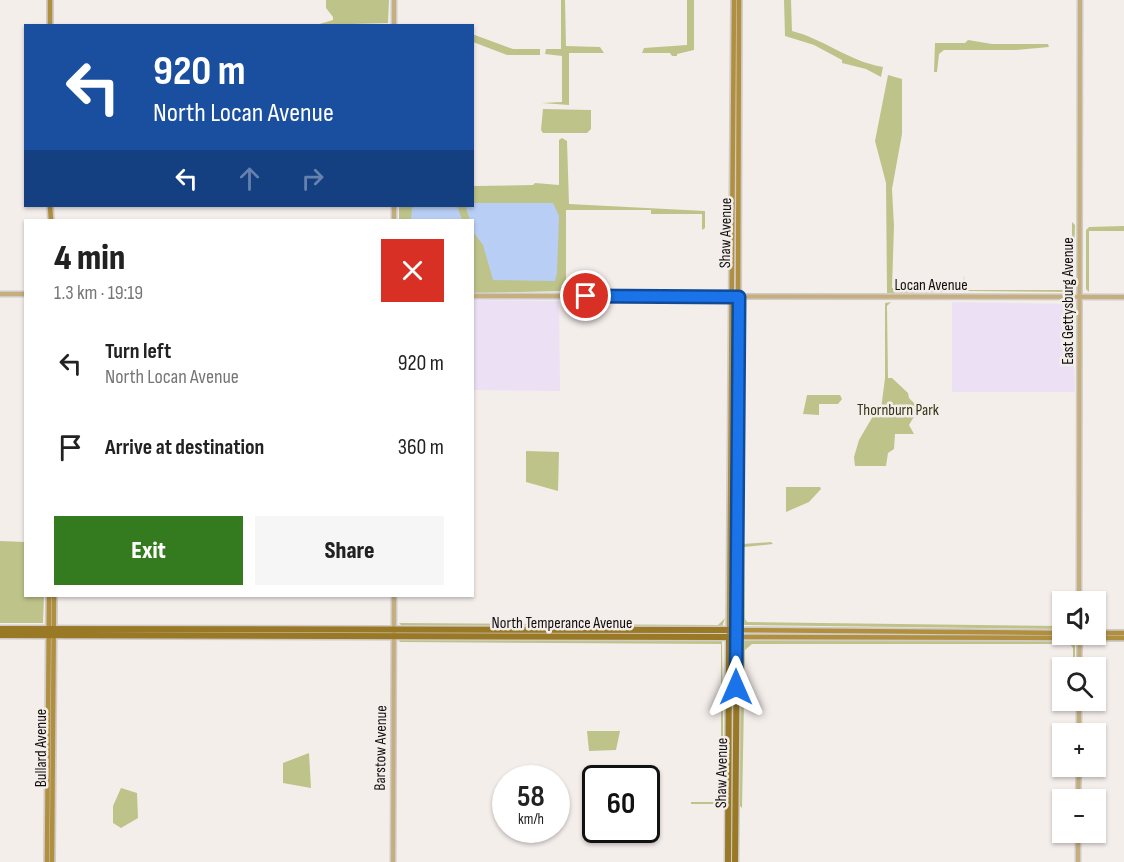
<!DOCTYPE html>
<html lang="en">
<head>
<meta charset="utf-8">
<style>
  :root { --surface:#fff; --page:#f6f6f6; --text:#222; --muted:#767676; --accent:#347a1e }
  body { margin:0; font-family:"Sofia Sans Condensed",sans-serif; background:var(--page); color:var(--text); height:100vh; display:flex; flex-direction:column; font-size:22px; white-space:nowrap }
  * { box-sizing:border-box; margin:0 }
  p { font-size:20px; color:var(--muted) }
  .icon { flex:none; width:33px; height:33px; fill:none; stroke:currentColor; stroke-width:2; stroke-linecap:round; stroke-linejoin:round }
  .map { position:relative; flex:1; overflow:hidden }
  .panel { position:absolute; left:24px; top:219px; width:450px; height:378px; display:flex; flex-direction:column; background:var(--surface); border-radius:0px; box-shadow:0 2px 4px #0004 }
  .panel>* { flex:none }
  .banner { position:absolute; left:24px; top:24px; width:450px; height:183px; border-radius:0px; box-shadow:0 2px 4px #0004; background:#1a4fa0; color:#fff; overflow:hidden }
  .tools { position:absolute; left:1052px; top:591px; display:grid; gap:12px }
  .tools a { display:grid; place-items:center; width:54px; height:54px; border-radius:0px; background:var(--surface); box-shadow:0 2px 4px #0004; font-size:30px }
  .speed { position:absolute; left:492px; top:765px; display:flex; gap:12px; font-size:30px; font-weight:700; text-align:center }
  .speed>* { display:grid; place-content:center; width:78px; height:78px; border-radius:50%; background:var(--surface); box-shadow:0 2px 4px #0004; line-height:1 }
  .speed small { font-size:15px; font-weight:400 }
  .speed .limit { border:3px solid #111; border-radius:9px; background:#fff; color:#111 }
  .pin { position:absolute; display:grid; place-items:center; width:51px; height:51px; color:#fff; margin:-26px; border:3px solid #fff; border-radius:50%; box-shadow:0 2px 6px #0007 }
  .me { position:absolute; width:66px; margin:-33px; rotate:0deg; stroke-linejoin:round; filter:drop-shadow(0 0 4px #0008) }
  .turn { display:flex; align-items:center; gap:21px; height:126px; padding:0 30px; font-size:27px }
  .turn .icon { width:78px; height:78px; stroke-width:2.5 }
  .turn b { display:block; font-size:42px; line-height:51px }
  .lanes { display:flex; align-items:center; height:57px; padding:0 30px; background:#0003; justify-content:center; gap:30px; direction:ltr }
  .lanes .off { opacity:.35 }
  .round { display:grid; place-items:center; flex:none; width:63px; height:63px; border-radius:0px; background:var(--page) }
  .headline { display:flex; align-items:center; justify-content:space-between; height:102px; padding:0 30px }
  h1 { font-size:36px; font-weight:800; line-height:45px }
  .action { display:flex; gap:12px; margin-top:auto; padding:12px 30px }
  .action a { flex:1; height:69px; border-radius:0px; background:var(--accent); color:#fff; font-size:24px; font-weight:800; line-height:69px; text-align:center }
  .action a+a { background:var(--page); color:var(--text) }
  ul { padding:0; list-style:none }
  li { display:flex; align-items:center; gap:18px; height:84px; padding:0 30px }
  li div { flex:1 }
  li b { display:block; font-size:22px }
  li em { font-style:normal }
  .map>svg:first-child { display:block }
  .education { fill:#ece0f5 }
  .green { fill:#bec38a }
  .water { fill:#b9cef4 }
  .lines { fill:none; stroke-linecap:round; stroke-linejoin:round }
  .tertiary-casing { stroke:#d0cac8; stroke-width:7 }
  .secondary-casing { stroke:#d0cac8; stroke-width:8 }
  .primary-casing { stroke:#d0cac8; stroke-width:9 }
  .tertiary { stroke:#c5af7e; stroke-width:4 }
  .secondary { stroke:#b08f3e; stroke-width:4.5 }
  .primary { stroke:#997925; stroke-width:6 }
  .route-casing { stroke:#114b97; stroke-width:15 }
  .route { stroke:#1a73e8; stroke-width:10 }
  .labels { text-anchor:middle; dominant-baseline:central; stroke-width:5; stroke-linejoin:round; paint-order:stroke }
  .street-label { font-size:16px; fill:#110f0e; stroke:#f4eeeb }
  .park-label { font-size:16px; fill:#333615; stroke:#f4eeeb }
</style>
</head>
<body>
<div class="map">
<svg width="1124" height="862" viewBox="0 0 1124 862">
  <rect width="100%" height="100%" fill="#f4eeeb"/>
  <!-- education -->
  <path class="education" d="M473,300L559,301L560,391L473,390Z
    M952,302L1072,304L1075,392H952Z"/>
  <!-- green -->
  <path class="green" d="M326,0H389L388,23L316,25L333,20V17L326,8Z
    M561,0H565L566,46L600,47L604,53H569V105L542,103L562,102V56L545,54L546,49H561Z
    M687,0H694V50L677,54V56H672L670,53H642L644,48L687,45Z
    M784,0H791L792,31C824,39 848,61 883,67L881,77L866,69L842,63V60L814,45L785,36Z
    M472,34L513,49H540V55H507L473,42Z
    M968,40L992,44H1048L1049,47L1015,50H944L939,54L937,72H934L935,43H965Z
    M888,75L902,79V134L892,189L894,226L892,288L954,290V275V292L887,293L886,183L875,141Z
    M543,109L591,110V129L587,133H543L541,130Z
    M562,138L567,141L569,204L705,211V228L702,230V214H651V210H566V291L473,293L472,220H399V206H472L473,186L533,185L535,183L559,185V140Z
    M1072,222L1075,225L1073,292L963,291L964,275L965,290H1072Z
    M1124,226V231H1089V292L1086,289V230L1089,227Z
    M891,302L887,306L888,378H892L908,393L909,398L915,404V415L909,425L914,434H895L894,449L888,453L886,466H855L854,457L859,440L873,416L881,409L885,378V303Z
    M807,395H840L842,399L838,404H819V415L803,414Z
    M526,451L559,452L558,491L526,482Z
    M786,487H820L821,489L809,502L786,512Z
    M0,541L25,542L26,596H44L43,623H0Z
    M771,542L773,544L744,547L745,619L747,622L1062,626V629L744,625L742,622L741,546L743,544Z
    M725,618L722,627L402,626L399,623L718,625Z
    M401,639L722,641L724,804H691V802H721V644L399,642Z
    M745,640L1072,641L1075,645V667H1073V648L1070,644H752L745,650L742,808L739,805L741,658V644Z
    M587,731H620L616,750L589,751Z
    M309,753L311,788L283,783V763Z
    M121,788L137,793L138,818L121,828L113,823V806Z"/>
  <!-- water -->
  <path class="water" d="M473,203H553L559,216L557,273L555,281L493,280L483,245L474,233L466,208Z
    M415,206H454L458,208L462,220H411L412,208Z"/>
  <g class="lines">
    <!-- tertiary casing -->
    <g class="tertiary-casing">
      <path id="tertiary" d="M394,0V26
        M394,206V220
        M0,294H26
        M472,296L1124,297
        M1079,602L1080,0
        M1079,668L1080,634
        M1079,734V700
        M1078,800L1079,766
        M1078,832V862
        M393,862L394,596"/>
    </g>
    <!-- secondary casing -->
    <g class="secondary-casing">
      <path id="secondary" d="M50,0V26
        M734,0L729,637L1124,638
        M739,0L737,630L1062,633
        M50,206L51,220
        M1095,633H1124
        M47,862L49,596
        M52,862L54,596"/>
    </g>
    <!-- primary casing -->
    <g class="primary-casing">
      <path id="primary" d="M0,629L737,630L735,862
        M0,635L729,637L728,862"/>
    </g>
    <!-- tertiary -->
    <use href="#tertiary" class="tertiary"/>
    <!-- secondary -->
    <use href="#secondary" class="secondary"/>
    <!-- primary -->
    <use href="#primary" class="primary"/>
  </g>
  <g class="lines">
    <!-- route casing -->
    <g class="route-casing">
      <path id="route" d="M586,296L739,297L736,687"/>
    </g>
    <!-- route -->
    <use href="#route" class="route"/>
  </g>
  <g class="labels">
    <!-- street labels -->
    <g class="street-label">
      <text transform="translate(726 233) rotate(-89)">Shaw Avenue</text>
      <text x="931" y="285">Locan Avenue</text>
      <text transform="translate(1068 301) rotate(-90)">East Gettysburg Avenue</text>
      <text x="562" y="623">North Temperance Avenue</text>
      <text transform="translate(41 748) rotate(-90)">Bullard Avenue</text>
      <text transform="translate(381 748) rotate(-89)">Barstow Avenue</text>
      <text transform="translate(722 773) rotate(-89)">Shaw Avenue</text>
    </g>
    <!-- park labels -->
    <g class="park-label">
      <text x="898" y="410">Thornburn Park</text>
    </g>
  </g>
</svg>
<div class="tools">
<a><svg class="icon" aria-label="sound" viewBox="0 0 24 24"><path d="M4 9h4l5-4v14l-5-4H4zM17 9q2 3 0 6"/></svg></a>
<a><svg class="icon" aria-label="search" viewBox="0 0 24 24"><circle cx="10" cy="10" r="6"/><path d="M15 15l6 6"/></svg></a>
<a>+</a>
<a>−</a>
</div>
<div class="speed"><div>58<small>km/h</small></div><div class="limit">60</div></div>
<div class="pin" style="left:586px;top:296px;background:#d93025"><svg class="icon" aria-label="arrive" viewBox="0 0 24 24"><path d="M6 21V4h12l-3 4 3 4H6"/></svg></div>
<svg class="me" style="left:736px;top:687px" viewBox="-20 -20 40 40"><path d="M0-17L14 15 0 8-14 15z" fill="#1a73e8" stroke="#fff" stroke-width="4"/></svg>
<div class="banner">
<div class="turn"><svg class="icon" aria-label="left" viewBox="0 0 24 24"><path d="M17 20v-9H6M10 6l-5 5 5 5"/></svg><div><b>920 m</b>North Locan Avenue</div></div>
<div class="lanes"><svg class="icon" aria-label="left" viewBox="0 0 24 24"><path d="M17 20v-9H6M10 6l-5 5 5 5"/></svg><svg class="icon off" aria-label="ahead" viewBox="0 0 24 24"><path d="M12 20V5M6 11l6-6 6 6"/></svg><svg class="icon off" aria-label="right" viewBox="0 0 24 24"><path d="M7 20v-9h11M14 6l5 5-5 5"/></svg></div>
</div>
<section class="panel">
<div class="headline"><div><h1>4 min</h1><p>1.3 km · 19:19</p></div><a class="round" style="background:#d93025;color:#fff"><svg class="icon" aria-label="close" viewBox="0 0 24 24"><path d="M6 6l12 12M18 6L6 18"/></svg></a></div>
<ul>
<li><svg class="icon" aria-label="left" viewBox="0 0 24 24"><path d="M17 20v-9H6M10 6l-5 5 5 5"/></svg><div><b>Turn left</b><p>North Locan Avenue</p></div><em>920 m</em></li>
<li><svg class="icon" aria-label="arrive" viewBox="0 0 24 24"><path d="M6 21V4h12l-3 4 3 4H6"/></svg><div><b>Arrive at destination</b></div><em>360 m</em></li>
</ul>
<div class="action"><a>Exit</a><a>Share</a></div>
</section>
</div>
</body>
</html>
